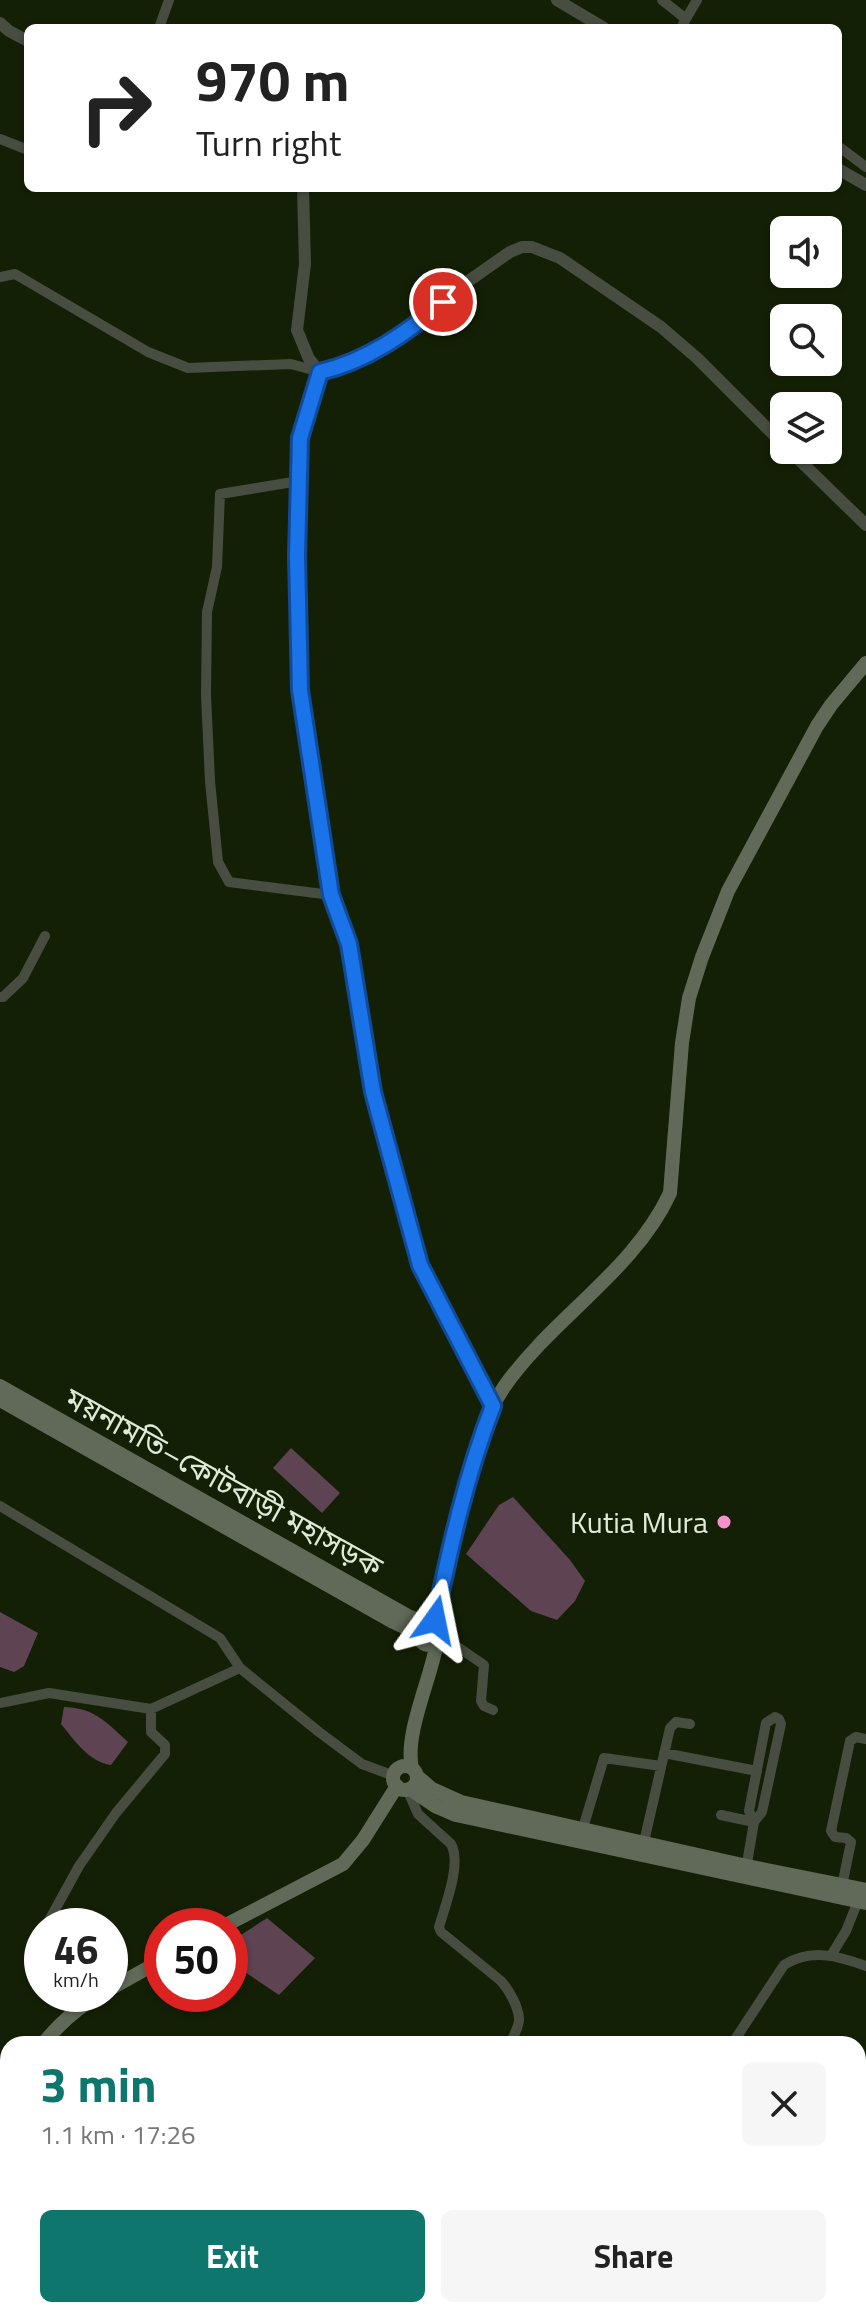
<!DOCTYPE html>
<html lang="en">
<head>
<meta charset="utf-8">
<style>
  :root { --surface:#fff; --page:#f6f6f6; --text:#222; --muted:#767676; --accent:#0f766e }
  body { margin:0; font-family:"Titillium Web","Noto Sans Bengali",sans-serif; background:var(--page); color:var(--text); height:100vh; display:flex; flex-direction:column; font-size:30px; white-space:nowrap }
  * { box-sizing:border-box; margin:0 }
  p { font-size:26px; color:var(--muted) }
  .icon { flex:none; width:44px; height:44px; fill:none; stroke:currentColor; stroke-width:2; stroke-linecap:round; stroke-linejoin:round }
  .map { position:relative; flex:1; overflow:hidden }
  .panel { position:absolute; left:0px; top:2036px; width:866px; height:282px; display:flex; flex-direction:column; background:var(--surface); border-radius:24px 24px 0 0; box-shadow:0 2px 6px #0004 }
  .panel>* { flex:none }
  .guide { position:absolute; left:24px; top:24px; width:818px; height:168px; border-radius:12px; box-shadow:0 2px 6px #0004; background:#fff; color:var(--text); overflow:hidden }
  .buttons { position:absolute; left:770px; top:216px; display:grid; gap:16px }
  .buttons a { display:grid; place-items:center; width:72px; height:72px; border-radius:12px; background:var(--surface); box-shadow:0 2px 6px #0004; font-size:40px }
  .speed { position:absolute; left:24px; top:1908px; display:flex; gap:16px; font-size:40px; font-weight:700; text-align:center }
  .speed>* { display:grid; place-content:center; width:104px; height:104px; border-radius:50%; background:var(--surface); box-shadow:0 2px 6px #0004; line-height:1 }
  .speed small { font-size:20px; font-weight:400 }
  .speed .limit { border:12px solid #d22; background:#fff; color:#111 }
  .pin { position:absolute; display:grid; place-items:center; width:68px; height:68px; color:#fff; margin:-34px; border:4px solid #fff; border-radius:50%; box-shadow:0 2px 8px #0007 }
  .me { position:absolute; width:88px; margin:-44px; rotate:12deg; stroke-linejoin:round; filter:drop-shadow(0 0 6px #0008) }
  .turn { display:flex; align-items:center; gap:28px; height:168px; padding:0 40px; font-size:36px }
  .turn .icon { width:104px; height:104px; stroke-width:2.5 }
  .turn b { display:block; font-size:56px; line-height:68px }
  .round { display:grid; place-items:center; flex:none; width:84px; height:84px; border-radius:12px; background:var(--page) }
  .head { display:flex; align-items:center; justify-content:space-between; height:136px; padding:0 40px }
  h1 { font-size:48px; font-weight:700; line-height:60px; color:var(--accent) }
  .cta { display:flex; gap:16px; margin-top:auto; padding:16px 40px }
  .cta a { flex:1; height:92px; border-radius:12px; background:var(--accent); color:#fff; font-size:32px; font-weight:700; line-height:92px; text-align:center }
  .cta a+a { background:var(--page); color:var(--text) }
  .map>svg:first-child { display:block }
  .water { fill:#5e4352 }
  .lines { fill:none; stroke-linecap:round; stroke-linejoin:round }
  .minor { stroke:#484d42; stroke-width:10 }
  .tertiary { stroke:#484d42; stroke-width:12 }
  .secondary { stroke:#616a58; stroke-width:14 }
  .route-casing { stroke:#114b97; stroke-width:20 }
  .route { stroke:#1a73e8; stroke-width:14 }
  .poi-dot { fill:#f890cb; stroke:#142005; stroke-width:3 }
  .labels { text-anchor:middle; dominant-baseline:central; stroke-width:8; stroke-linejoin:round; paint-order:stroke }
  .street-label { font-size:30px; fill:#e1ead8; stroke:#142005 }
  .poi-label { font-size:30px; fill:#e1ead8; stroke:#142005; text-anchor:end }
</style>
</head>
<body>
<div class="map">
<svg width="866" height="2317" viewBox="0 0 866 2317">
  <rect width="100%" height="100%" fill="#142005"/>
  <!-- water -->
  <path class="water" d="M291,1448L340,1493L322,1513L273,1468Z
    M513,1497L570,1560L585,1581L575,1601L557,1620L531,1611L466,1554L499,1505Z
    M0,1612L38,1633L24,1666L14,1672L0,1667Z
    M64,1707C95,1708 106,1722 128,1742L111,1765C89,1762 75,1741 61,1724Z
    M267,1918L315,1958L279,1995L230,1962V1942Z"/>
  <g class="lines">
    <!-- minor -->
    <path class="minor" d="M662,0L686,19
      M159,28L169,0
      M684,28L683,24L697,0
      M0,139L28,150
      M838,146L866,167
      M0,277L15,274L148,352L188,368L291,364L320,372L300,438L297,556L300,690L331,895L349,944L373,1092L420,1265L493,1406
      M299,481L220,494L217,567L207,612L206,695L210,781L218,862L229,882L331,895
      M0,997H3L23,978L45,936
      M0,1506L220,1638L240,1668
      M442,1636L484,1665L481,1701L484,1706L493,1710
      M0,1703L49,1693L151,1709L240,1668L319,1732L362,1764L394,1776
      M664,1753L757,1771
      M407,1789L418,1814L451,1844C462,1864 445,1906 439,1927L441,1932L501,1981C509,1990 518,2006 519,2018C520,2026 513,2036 510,2044
      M721,1815L754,1822
      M583,1828L604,1758L661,1766
      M644,1842L670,1728L676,1722L690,1724
      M746,1869L754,1822L762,1812L781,1724L779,1719L775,1717L766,1723L749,1811L754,1822
      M842,1886L851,1842L846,1838L835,1837L831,1831L850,1741L856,1737L866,1739
      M46,1926L79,1866L116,1813L165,1754V1745L151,1732V1709
      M42,1934C38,1941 36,1950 42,1957
      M832,1954L846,1931L858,1901
      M732,2044L784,1965C811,1948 838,1956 866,1966
      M0,2082L8,2087
      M0,2255L8,2257
      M210,2310L248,2317
      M583,2310L595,2317
      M307,2317L309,2310"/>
    <!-- tertiary -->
    <path class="tertiary" d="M557,0L604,28
      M0,23L9,31L28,41
      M838,169L866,185
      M303,188L305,264L297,330L309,359L320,372L343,365L382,346L414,326L467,282L510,252L522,247H532L560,258L661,327L697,358L784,445
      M789,450L866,525"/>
    <!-- secondary -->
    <path class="secondary" d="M0,1386L410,1617L423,1621
      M0,1400L393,1622L417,1633
      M417 1632a13 13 0 1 1 26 0a13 13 0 1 1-26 0Z
      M435,1620C442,1586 450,1553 458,1519C468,1475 478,1425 504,1387C553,1317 634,1271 670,1193L682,1043L689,998L702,957L728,891L817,726L831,705L866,663
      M393 1778a12 12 0 1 1 24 0a12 12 0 1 1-24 0Z
      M412,1768C404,1734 431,1679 437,1642
      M417,1776L432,1789L461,1802L747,1866L866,1890
      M410,1789L435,1806L456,1815L866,1903
      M224,1926L343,1864L363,1840L397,1786
      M110,1989L162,1960
      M43,2044C59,2024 79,2006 102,1994
      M0,2135L8,2113"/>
  </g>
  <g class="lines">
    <!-- route casing -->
    <g class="route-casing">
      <path id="route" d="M435,1620C450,1548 466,1475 493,1406L420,1265L373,1092L349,944L331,895L300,690L297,556L300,438L320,372C367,361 407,333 443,302"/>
    </g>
    <!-- route -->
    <use href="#route" class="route"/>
  </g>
  <!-- markers -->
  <circle class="poi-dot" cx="724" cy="1522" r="8"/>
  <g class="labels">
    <!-- street labels -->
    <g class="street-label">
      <text transform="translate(224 1482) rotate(29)">ময়নামতি–কোটবাড়ী মহাসড়ক</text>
    </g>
    <!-- poi labels -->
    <g class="poi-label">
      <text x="708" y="1522">Kutia Mura</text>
    </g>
  </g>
</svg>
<div class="buttons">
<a><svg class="icon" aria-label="sound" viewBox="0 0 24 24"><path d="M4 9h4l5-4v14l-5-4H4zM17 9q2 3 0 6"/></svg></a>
<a><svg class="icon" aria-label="search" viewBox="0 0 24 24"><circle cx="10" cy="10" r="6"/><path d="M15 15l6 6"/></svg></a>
<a><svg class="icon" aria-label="layers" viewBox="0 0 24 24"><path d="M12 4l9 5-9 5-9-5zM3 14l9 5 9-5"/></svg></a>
</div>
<div class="speed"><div>46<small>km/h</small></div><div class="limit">50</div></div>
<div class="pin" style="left:443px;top:302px;background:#d93025"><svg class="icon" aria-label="arrive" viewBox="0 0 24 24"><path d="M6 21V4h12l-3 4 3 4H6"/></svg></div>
<svg class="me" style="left:435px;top:1620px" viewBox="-20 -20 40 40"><path d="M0-17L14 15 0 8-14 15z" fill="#1a73e8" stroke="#fff" stroke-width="4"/></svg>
<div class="guide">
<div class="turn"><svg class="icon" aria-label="right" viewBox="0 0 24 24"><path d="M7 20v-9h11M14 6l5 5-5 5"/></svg><div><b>970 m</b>Turn right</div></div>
</div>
<section class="panel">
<div class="head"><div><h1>3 min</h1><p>1.1 km · 17:26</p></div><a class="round"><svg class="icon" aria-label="close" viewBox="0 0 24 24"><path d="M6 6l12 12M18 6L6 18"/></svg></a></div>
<div class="cta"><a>Exit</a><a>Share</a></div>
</section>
</div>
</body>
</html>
